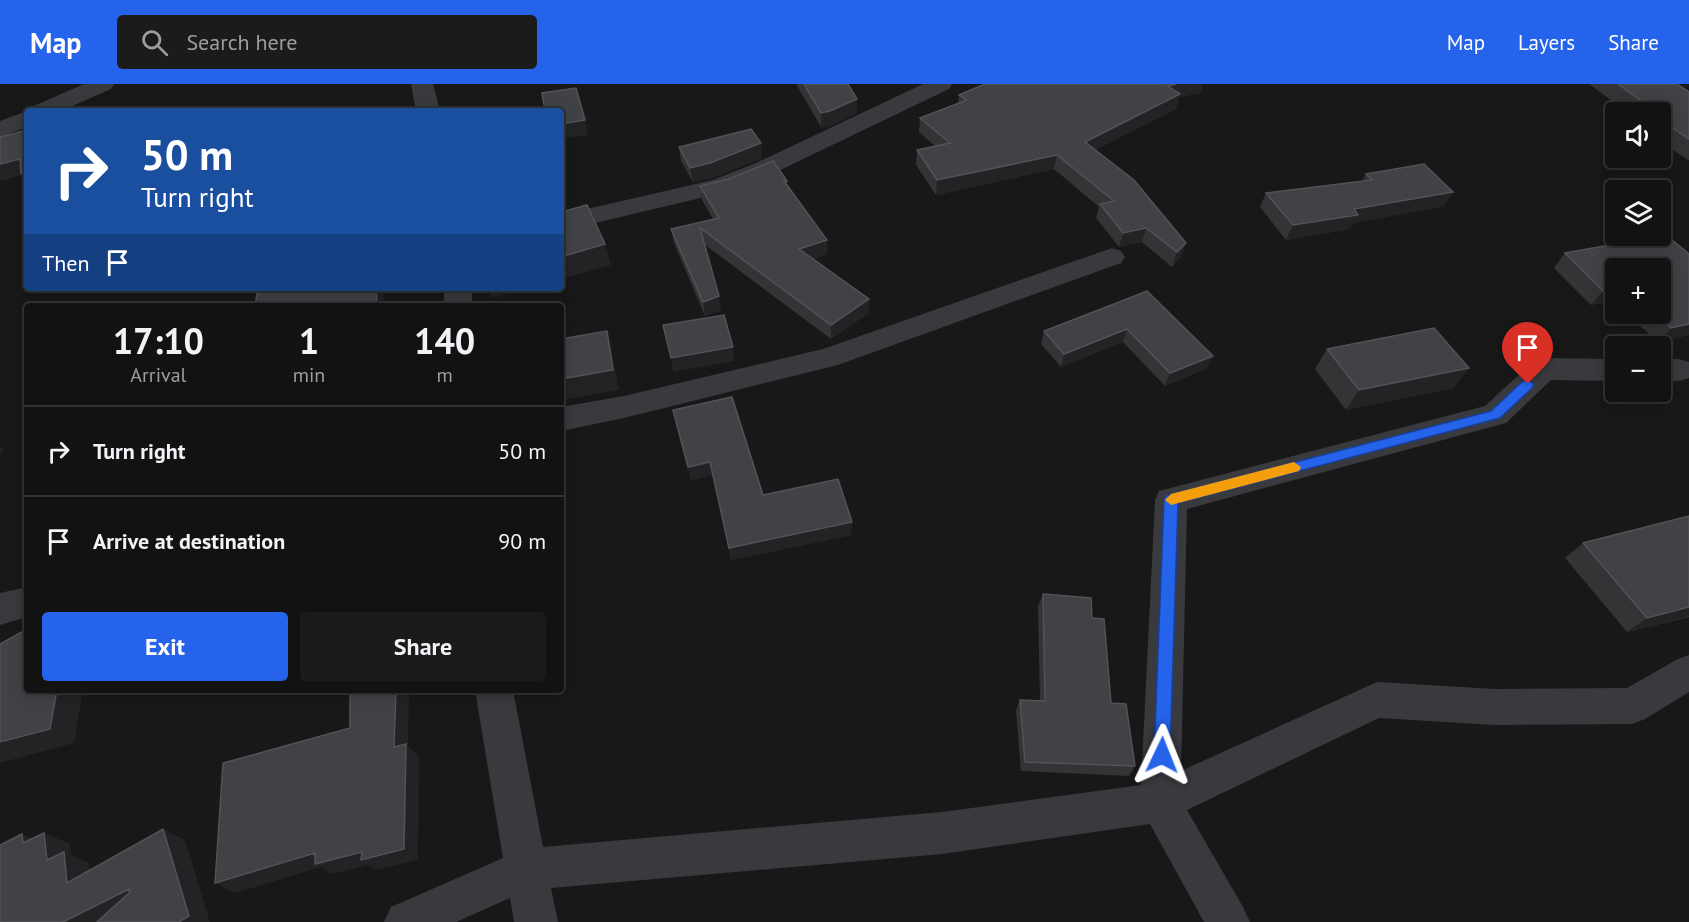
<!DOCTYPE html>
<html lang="en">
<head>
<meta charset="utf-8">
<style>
  :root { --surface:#121213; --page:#1b1b1c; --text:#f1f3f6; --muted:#9c9ea0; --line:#313233; --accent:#2563eb }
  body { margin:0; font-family:"PT Sans",sans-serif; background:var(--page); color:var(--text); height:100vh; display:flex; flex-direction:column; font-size:22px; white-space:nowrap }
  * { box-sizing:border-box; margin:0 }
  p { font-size:20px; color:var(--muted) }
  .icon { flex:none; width:33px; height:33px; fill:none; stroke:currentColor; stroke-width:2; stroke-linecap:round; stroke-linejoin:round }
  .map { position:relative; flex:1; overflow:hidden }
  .sheet { position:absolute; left:24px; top:219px; width:540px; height:390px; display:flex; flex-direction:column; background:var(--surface); border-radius:6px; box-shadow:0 3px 15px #0003,0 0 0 2px var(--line) }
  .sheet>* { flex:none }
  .guide { position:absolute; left:24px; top:24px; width:540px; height:183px; border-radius:6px; box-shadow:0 3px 15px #0003,0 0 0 2px var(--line); background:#1a4fa0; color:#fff; overflow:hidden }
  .controls { position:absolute; left:1605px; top:18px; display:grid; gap:12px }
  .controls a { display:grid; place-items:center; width:66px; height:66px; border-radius:6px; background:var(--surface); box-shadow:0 3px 15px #0003,0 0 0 2px var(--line); font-size:30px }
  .pin { position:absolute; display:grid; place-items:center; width:51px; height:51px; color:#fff; margin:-62px -26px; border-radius:50% 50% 50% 0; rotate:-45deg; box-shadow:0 0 6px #0007 }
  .pin .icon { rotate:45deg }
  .me { position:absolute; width:66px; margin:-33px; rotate:2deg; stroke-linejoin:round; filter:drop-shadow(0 0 4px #0008) }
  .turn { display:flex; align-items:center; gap:21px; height:126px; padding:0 18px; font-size:27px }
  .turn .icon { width:78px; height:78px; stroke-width:2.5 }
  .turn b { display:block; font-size:42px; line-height:51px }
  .then { display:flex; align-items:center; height:57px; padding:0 18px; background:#0003; gap:12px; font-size:22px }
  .eta { display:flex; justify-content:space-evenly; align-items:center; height:102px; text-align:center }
  .eta b { font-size:36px; font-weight:700; line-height:42px }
  .action { display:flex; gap:12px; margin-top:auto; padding:12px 18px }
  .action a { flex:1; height:69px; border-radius:6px; background:var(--accent); color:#fff; font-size:24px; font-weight:700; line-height:69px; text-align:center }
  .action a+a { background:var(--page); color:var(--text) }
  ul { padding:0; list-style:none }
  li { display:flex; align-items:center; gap:18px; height:90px; padding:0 18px; border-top:2px solid var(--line) }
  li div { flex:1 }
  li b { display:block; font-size:22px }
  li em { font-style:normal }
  header { display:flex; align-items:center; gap:36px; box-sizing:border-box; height:84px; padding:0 30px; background:var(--accent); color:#fff }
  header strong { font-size:28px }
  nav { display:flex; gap:33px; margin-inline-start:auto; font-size:21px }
  .search { width:420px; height:54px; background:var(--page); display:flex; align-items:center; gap:15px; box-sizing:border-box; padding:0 21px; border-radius:6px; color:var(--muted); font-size:22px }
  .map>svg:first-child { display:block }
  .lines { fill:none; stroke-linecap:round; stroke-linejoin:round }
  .minor { fill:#393a3e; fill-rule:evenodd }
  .wall { fill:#343437 }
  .shaded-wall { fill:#232325 }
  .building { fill:#414245; stroke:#525357; stroke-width:1.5 }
  .route { fill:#2563eb; stroke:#184099; stroke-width:1.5 }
  .slow { fill:#f59e0b }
</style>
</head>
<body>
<header>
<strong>Map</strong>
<div class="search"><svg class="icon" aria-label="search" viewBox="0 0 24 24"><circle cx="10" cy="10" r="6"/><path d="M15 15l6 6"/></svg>Search here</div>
<nav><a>Map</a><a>Layers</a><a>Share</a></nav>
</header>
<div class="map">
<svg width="1689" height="838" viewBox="0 0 1689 838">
  <rect width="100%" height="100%" fill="#181819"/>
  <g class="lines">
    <!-- minor -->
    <path class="minor" d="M84,0H114L111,5L61,27H30L34,22Z
      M411,0H433L440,27H416Z
      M923,0H952L949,5L774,89L730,107L561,147V131L713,96L756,79Z
      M27,27V43L0,53V37Z
      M1112,164L1121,167L1125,173L1121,179L838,281L624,334L561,347V323L624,312L823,265Z
      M444,204H472V222H444Z
      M1544,274L1616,275V297L1551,296L1506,339L1187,425L1181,687L1377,598L1495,605L1627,604L1676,576L1689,571V608L1645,635L1632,640L1495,641L1379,634L1187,726L1243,823L1250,838H1204L1150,740L942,770L551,804L558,838H514L510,814L456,838H384L391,823L503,774L475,606H513L543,763L942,728L1141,701L1155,416L1159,407L1485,322L1534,277Z
      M1660,275H1679L1689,278V294L1679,297H1660Z
      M27,503V533L0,541V509Z"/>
  </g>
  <!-- wall -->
  <path class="wall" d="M796,0H848L857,29L830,42L821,43Z
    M985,0H1203L1200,9L1179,13L1176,25L1095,66L1181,173L1172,183L1142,158L1119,163L1096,134L1099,123L1054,85L936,111L916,81L917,66L935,62L919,48L920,34L958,20L959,11Z
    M1589,0H1677L1689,8V76H1688L1660,57V28H1627Z
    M679,63L762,74L712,94L693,98L681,77Z
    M1366,90L1453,108L1444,122L1353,139L1350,145L1286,156L1260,123L1266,109L1362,97Z
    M787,97V101L827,170L813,175L869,229L831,255L704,160L721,226L705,232L674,159L671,145L713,135L702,116L700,102Z
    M1565,169L1689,170V251L1658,258L1627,230H1660L1616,184V219L1614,217L1591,221L1554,184Z
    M1147,207L1207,284L1165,302L1123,258L1061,283L1041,260L1044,247Z
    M1327,265L1469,284L1453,304L1346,326L1315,285Z
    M673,326L763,411L852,438L851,451L731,476L713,391L691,396Z
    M1689,432V533L1627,548L1565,474L1583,459Z
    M1043,510L1092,534L1111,619L1135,682L1129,692L1021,687L1016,626L1020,616H1040L1038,522Z"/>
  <!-- shaded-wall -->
  <path class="shaded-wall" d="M1176,0H1203L1200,9L1179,13L1176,25L1082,73L1085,58L1168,2Z
    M857,15V29L830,42L821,43V29Z
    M585,36L588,51L561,55V40Z
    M761,59L762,74L712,94L693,98L690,84Z
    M1057,71L1054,85L936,111L937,96Z
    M20,75L27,83V97L23,91L1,97L0,95V80Z
    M1453,108L1444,122L1353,139L1350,145L1286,156L1293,141L1354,125Z
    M1146,144L1142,158L1119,163L1123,149Z
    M827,156V170L799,179V165Z
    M1186,159L1181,173L1172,183L1177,168Z
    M605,160L611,181L561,195V173Z
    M376,204H389L383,205L384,222H377Z
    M487,204H528L491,214Z
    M1616,204V215L1614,217L1591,221L1603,207Z
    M719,212L721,226L705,232L703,218Z
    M869,215V229L831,255V241Z
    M1689,240V251L1658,258L1671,244Z
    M1127,245L1123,258L1061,283L1064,270Z
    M607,247L612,267L619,306L563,316V320L561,322V295Z
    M733,263L734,277L673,288L671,274Z
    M1213,272L1207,284L1165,302L1170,289Z
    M1469,284L1453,304L1346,326L1359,306Z
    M0,362L4,365L0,371Z
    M710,378L713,391L691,396L688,383Z
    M852,438L851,451L731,476L729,464Z
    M1689,523V532L1627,548L1647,534Z
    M57,606H83L74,659L0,679V658Z
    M396,606H424L409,610L408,662L419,673L418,776L376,786L368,781L332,790L321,783L235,809L215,799L315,769L362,768L394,663Z
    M163,745L185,756L210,838H179Z
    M44,749L70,760L71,771L89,779L93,809L67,799L47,776L23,759L22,750L46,761Z
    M129,805L152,815L107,838H63Z"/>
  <!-- building -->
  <path class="building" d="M804,0H848L857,15L830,27L821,29Z
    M985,0H1176L1168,2L1180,10L1085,58L1134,96L1186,159L1177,168L1146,144L1123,149L1100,120L1114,117L1057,71L937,96L917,66L950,59L920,34L967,16L959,11Z
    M1618,0H1677L1689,8V55L1664,38L1668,37L1660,31V28H1657Z
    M576,4L585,36L561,40V27H545L542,9Z
    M751,45L761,59L710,79L690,84L679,63Z
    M27,46V88L21,89L20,75L0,80V53Z
    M773,77L787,97H784L827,156L799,165L869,215L831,241L700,144L719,212L703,218L671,145L719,134L700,102L729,95Z
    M1424,80L1453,108L1354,125L1358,131L1293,141L1266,109L1372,96L1366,90Z
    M587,121L605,160L561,173V128Z
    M1666,151L1689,170V240L1671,244L1656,230H1660V184H1616V204L1603,207L1565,169Z
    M258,204H376L377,222H255Z
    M1147,207L1213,272L1170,289L1127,245L1064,270L1044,247Z
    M724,231L733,263L671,274L663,241Z
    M1434,244L1469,284L1359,306L1327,265Z
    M607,247L613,286L561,295V255Z
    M732,313L763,411L838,395L852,438L729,464L710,378L688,383L673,326Z
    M1689,432V523L1647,534L1583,459Z
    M1043,510L1091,514L1092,534L1104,535L1111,619L1126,620L1135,682L1025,678L1020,616L1045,617Z
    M27,545V606H57L50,645L0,658V560Z
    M350,606H396L394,663L406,660L404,765L361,776L362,768L315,780V769L215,799L223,679L350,644Z
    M163,745L189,832L179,838H97L130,808L129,805L63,838H0V761L22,750L23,759L44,749L47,776L64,768L67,799Z"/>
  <!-- route -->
  <path class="route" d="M1528,296L1534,300L1532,304L1500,334L1178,419L1170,671L1168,677L1162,679L1156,677L1154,671L1164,416L1166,412L1491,327L1523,297Z"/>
  <!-- slow -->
  <path class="slow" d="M1294,378L1301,383L1299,387L1171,421L1165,416L1171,410Z"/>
</svg>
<div class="controls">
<a><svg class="icon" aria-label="sound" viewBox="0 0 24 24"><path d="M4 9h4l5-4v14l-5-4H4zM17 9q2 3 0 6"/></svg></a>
<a><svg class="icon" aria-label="layers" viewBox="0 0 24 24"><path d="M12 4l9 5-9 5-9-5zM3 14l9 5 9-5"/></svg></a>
<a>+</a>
<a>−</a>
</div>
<div class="pin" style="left:1528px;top:300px;background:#d93025"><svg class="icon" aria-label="arrive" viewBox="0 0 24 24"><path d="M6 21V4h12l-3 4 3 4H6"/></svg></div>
<svg class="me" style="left:1162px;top:671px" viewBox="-20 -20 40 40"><path d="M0-17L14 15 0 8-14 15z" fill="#2563eb" stroke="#fff" stroke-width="4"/></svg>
<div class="guide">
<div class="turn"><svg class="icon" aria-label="right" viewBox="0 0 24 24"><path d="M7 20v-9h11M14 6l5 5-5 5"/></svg><div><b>50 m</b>Turn right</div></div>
<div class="then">Then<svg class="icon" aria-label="arrive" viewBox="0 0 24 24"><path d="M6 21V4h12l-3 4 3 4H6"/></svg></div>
</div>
<section class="sheet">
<div class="eta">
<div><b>17:10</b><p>Arrival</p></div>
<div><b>1</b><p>min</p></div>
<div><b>140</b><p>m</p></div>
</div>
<ul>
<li><svg class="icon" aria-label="right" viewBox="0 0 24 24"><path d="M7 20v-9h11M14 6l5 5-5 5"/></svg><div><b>Turn right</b></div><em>50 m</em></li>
<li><svg class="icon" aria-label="arrive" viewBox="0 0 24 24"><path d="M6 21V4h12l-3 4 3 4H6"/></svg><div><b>Arrive at destination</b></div><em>90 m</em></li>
</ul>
<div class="action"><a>Exit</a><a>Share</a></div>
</section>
</div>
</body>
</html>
